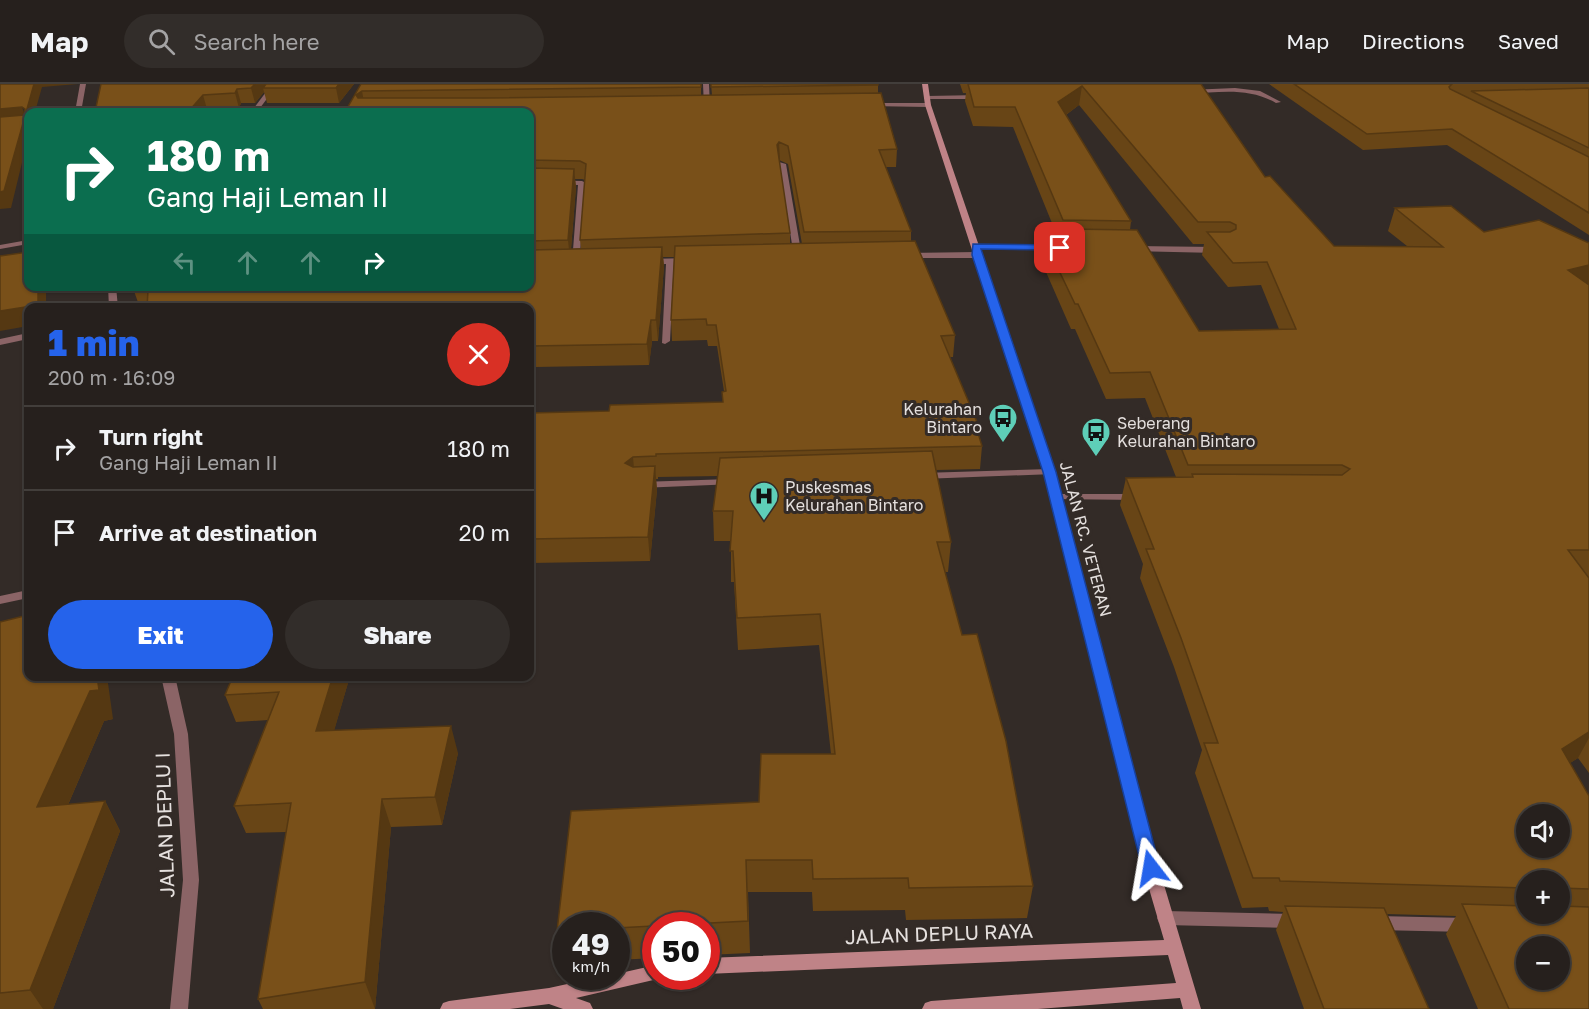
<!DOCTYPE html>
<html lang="en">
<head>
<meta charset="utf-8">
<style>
  :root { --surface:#26201d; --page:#322d2a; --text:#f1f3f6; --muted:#a4a3a4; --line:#423e3b; --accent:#2563eb }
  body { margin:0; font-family:"Golos Text",sans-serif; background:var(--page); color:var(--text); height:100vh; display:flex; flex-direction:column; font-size:22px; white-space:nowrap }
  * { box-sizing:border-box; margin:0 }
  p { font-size:20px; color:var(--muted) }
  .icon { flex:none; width:33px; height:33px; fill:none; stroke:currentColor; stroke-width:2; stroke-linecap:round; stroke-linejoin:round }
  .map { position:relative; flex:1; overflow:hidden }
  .panel { position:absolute; left:24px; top:219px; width:510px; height:378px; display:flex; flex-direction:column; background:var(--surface); border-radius:12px; box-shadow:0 2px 4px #0004,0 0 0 2px var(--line) }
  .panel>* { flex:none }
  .hud { position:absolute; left:24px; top:24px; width:510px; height:183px; border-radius:12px; box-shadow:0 2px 4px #0004,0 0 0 2px var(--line); background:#0b6e4f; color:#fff; overflow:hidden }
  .controls { position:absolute; left:1516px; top:720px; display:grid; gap:12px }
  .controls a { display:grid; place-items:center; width:54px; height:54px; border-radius:50%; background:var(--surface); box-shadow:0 2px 4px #0004,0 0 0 2px var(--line); font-size:30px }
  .speed { position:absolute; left:552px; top:828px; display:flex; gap:12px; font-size:30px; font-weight:700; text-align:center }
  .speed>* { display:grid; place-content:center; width:78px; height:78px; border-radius:50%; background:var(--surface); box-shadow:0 2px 4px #0004,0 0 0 2px var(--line); line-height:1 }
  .speed small { font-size:15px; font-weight:400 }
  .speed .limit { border:9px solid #d22; background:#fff; color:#111 }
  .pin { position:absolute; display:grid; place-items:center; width:51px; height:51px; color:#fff; margin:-26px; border-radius:12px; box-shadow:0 3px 9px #0006 }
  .me { position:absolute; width:66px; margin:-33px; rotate:346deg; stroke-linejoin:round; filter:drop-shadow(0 0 4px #0008) }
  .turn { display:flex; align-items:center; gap:21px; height:126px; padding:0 24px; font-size:27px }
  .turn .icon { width:78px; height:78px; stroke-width:2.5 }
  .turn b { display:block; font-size:42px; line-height:51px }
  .lanes { display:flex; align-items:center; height:57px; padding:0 24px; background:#0003; justify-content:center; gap:30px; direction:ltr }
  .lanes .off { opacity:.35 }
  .round { display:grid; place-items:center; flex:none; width:63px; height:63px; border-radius:32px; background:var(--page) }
  .summary { display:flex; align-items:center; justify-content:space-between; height:102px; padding:0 24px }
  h1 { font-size:36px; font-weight:800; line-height:45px; color:var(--accent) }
  .primary-button { display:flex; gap:12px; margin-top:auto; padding:12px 24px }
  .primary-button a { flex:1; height:69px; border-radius:36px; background:var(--accent); color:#fff; font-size:24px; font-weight:800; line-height:69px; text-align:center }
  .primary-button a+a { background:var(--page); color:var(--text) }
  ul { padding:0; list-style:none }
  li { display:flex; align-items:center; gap:18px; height:84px; padding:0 24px; border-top:2px solid var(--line) }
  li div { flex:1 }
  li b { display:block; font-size:22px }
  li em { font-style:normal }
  header { display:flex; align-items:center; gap:36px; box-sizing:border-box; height:84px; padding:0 30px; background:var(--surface); border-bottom:2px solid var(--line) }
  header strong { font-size:28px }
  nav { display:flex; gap:33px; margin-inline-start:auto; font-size:21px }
  .search { width:420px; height:54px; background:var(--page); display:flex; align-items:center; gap:15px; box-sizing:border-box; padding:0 21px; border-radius:33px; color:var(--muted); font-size:22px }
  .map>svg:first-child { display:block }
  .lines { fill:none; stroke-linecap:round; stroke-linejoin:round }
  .street { fill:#8b6466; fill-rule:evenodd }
  .secondary { fill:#bf8387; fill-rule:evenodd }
  .wall { fill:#684516; fill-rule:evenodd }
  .shaded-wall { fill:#553812 }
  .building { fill:#795019; stroke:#553812; stroke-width:1.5; fill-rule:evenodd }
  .route { fill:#2563eb; stroke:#184099; stroke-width:1.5 }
  .labels { text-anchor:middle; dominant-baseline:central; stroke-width:6; stroke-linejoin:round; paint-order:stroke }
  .poi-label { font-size:16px; fill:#e5e0de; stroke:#332b27; text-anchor:start }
  .street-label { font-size:16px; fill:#e5e0de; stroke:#332b27 }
  .near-street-label { font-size:20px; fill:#e5e0de; stroke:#332b27 }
</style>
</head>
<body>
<header>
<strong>Map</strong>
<div class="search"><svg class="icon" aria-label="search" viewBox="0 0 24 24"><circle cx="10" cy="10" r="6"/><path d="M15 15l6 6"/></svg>Search here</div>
<nav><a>Map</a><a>Directions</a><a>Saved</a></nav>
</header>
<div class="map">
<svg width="1589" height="925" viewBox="0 0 1589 925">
  <rect width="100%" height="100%" fill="#332b27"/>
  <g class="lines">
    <!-- street -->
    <path class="street" d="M80,0H86L81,28H75Z
      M272,0H278L257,28H251Z
      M703,0H709L710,23L707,25L704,23Z
      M1235,4L1260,7L1281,18L1276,19C1249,3 1219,8 1189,10L1186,8L1189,6Z
      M927,12L980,11L983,13L980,15H925L924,14Z
      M870,19H928L931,21L928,23L868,22V20Z
      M779,78L786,80L802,173L798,176L794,173Z
      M530,96L582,97L586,99L579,181L572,179L578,101L530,100Z
      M28,156V160L0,165V161Z
      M973,160L1055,161L1059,163L1055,165L976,164H973Z
      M1133,162L1217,163L1221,166L1217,169L1130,167L1129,165Z
      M906,169L977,168L981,171L977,174H903L902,172Z
      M690,174L694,177L693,179L674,180L670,257L665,260L662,259L666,180L648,181L644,178L648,175Z
      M108,202H116L118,224H109Z
      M28,249V255L0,261V255Z
      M1050,385L1056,388L1054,390L922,395L916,392L922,389Z
      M731,395L737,398L735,400L640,404L634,401L640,398Z
      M1056,410H1139L1145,413L1139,416L1052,415L1050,413Z
      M28,506V514L0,520V512Z
      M161,592H175L188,650L199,796L188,925H170L183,796L174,650Z
      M1165,827L1293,830L1299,832L1301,837L1299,842L1293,844L1165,841L1159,839L1157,834L1159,829Z
      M1377,832L1467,834L1473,836L1475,841L1473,846L1467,848L1377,846L1371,844L1369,839L1371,834Z"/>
    <!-- secondary -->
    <path class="secondary" d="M922,0H928L931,21L1056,388L1159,784L1201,925H1183L1180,914L1038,925H922L925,919L931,917L1176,899L1168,871L706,890V874L1164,856L1143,784L1044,388L925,21Z
      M656,881V892H663L662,894L576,914L590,919L593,925H563L549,920L510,925H440L443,919L449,917L549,904L604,892H616V890Z"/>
  </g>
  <!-- wall -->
  <path class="wall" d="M101,0H354L339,19H267L264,8L255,19H241L239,24L207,25Z
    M361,0H701V11H712L711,0L878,1V9L897,65L896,83H886L911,147V157L955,251L953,273H950L977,338L976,344L982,362L980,385L936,386L951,458L948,488H945L962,551L1033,802L1027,834L906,836L905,826L813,827L812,808H748L750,869L706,871V842H656V874L616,876V842H566V879H564L557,847L759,718L831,670L819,561L738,566L734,498H731V457H714L713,427L718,392L658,393V395H656L657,406L650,477L530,479V329L609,327L723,318L722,308L724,307L717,262H708L707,256L672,257L671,236L674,173H663L664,182L658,257H652L649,281L535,283L530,302V224H140L134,207L530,202V28H345ZM779,76L788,80L802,160H790V149ZM575,95H582L585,96L580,156L581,164L571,165L576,103Z
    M960,0H1201L1265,93L1334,162H1407L1388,147L1395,124L1484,148L1589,159V689L1578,674L1570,679L1589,712V925H1478L1446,850L1456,832L1387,830L1429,925H1304L1276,846L1283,828L1269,827L1268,823L1242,824L1195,689L1202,666L1174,583L1140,494L1143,480L1120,421L1126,394L1176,393L1145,314L1106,315L1075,245H1071L1039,172L1041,149H1056L1013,43L973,42L965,17L966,9H963ZM1079,21L1193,160H1204L1202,171L1228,203L1261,201L1279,245L1199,247L1130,146L1131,137L1066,31ZM1527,796H1560V830H1527Z
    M1269,0H1589V151L1447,61L1363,66Z
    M0,538L113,635L104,637L68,721L105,717L120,747L53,925H0Z
    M233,592H350L334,646L458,669L442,741L391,743L375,925H263L258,915L286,748L246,749L234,722L268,636L236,638L225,611Z"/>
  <!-- shaded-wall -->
  <path class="shaded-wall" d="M34,0H78L42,3L35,28H28V54L11,124L0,125V25L22,23L25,31Z
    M255,0H270L263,4L264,8L255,19L251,4Z
    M339,0H354L339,19L336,4Z
    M1082,2L1079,21L1056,38L1058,18Z
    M237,5L241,19L239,24L235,9Z
    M362,7L365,24L356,11Z
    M203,11L207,25L205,28H188Z
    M779,58L780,76L777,78V61Z
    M574,85L576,103L570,176L568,156Z
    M662,163L664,182L658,257L656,236Z
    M1589,181V202L1568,186Z
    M38,202H46V224H28V242L0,247V227Z
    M651,236L652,257L649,281L647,260Z
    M532,262L535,283L530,302V269Z
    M633,373L635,396L625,379Z
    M655,382L657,406L650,477L648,453Z
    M97,592H107L113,635L104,637L54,753L37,723Z
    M333,592H350L326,675L316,647Z
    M451,642L458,669L442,741L435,713Z
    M1589,648V654L1578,674L1545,695L1562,665Z
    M382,715L391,743L375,925L365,898Z
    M105,717L120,747L53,925H43L30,906Z"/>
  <!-- building -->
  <path class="building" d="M0,0H34L4,107L0,108V33L24,31L25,25L22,23L0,25Z
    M101,0H255L251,4L237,5L235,9L203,11L188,28H95Z
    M266,0H339L336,4H263Z
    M361,0H701V3L362,7L356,11L358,14H482L881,9L897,65L879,66L911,147L804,148L788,62L779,58L777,61L790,149L580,156L586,80L580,77L530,76V28H345Z
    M711,0H878V1L711,3Z
    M968,0H1201L1265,93L1270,92L1334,162L1443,163L1395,124L1451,122L1484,148L1539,136L1589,159V181L1568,186L1589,201V466H1568L1589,494V648L1562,665L1589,712V805L1560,804V796H1527V804L1280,797L1279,794H1253L1204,659H1218L1181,554L1146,465H1154L1126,394L1193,393L1192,390L1342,391L1350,385L1342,381H1188L1150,288L1110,289L1078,220H1075L1041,149L1069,148L1067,145L1137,146L1199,247L1296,245L1267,178L1233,179L1207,148H1230L1236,145V141L1230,138H1198L1082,2L1058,18L1131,137L1063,136L1015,23H974ZM1527,730H1560V764H1527Z
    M1294,0H1452L1449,3L1450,5L1589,73V129L1452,45L1367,50Z
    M1589,4V64L1471,7Z
    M530,84L574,85L568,156L530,157Z
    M915,157L955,251L941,252L977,338L975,339L982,362L656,370V372L633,373L625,379L633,383L655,382L648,453L530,455V329L609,327L610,321L723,318L722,308L726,307L716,241H707L706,235L671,236L675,162Z
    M662,163L656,236H651L647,260L532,262L530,269V224H334L335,222L234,220L235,224H147L148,206L134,207L137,202H530V166Z
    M28,168V202H38V221L0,227V172Z
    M932,367L951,458H937L962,551L977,550L1006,657L1033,802L909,804L908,794L813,795L812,776H746L748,837L616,844V842H566V846L557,847L571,727L759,718L761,670H835L820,530L737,534L733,467H730L733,427H713L720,374Z
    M28,531V592H97L99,606L90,607L37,723L105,717L30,906L0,909V538Z
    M233,592H333L316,647L451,642L435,713L382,715L365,898L258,915L291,719L234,722L279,608L225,611Z
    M1462,820L1527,822V830H1560V822L1589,823V925H1509ZM1527,862H1560V896H1527Z
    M1285,822L1384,824L1429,925H1324Z"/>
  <!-- route -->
  <path class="route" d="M973,160L1060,161L1064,164L1060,166L981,165L1056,388L1160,784L1157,789L1151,791L1145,789L1142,784L1043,388L972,171Z"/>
  <!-- icons -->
  <defs>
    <g id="bus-pin" transform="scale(1.5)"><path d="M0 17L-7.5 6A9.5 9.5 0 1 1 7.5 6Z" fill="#5eceb8" stroke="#332b27"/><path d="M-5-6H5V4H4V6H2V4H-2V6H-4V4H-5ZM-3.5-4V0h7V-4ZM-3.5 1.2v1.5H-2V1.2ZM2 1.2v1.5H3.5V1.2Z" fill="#111"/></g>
    <g id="hospital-pin" transform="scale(1.5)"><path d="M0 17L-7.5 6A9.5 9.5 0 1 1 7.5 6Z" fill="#5eceb8" stroke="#332b27"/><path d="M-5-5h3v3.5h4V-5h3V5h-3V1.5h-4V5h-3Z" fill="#111"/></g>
  </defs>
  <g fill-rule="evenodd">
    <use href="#bus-pin" x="1003" y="334"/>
    <use href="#bus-pin" x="1096" y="348"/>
    <use href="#hospital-pin" x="764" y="412"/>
  </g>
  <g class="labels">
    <!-- poi labels -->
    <g class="poi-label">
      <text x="982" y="325" text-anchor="end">Kelurahan<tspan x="982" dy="18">Bintaro</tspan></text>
      <text x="1117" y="339">Seberang<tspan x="1117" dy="18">Kelurahan Bintaro</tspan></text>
      <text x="785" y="403">Puskesmas<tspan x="785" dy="18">Kelurahan Bintaro</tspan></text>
    </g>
    <!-- street labels -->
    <g class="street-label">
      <text transform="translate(1086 455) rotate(75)">JALAN RC. VETERAN</text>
    </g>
    <!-- near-street labels -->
    <g class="near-street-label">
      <text transform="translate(164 741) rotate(-92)">JALAN DEPLU I</text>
      <text transform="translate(939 849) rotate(-2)">JALAN DEPLU RAYA</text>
    </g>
  </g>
</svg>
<div class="controls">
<a><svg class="icon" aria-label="sound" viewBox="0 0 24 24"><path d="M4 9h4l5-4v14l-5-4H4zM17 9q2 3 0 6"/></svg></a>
<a>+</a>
<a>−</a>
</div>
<div class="speed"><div>49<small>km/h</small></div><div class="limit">50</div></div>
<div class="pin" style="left:1060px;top:164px;background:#d93025"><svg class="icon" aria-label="arrive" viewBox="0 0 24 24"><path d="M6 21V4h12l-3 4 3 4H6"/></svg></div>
<svg class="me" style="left:1151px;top:784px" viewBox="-20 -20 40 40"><path d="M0-17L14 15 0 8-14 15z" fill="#2563eb" stroke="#fff" stroke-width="4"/></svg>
<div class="hud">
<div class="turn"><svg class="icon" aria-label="right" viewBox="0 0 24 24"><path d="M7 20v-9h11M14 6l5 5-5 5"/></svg><div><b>180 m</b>Gang Haji Leman II</div></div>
<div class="lanes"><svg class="icon off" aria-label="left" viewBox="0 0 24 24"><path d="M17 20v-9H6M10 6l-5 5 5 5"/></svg><svg class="icon off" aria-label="ahead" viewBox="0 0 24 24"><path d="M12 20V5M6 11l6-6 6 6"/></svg><svg class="icon off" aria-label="ahead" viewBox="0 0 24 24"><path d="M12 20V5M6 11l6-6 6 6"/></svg><svg class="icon" aria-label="right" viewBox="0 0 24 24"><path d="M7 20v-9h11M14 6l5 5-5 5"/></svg></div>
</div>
<section class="panel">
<div class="summary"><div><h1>1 min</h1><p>200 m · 16:09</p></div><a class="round" style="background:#d93025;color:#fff"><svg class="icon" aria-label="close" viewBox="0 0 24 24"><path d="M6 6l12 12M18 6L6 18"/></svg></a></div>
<ul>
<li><svg class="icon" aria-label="right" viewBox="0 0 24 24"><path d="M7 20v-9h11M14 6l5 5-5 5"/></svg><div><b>Turn right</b><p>Gang Haji Leman II</p></div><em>180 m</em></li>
<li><svg class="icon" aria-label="arrive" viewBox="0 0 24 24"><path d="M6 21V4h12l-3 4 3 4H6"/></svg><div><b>Arrive at destination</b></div><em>20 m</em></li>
</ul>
<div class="primary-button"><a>Exit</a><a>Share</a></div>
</section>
</div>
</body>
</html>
